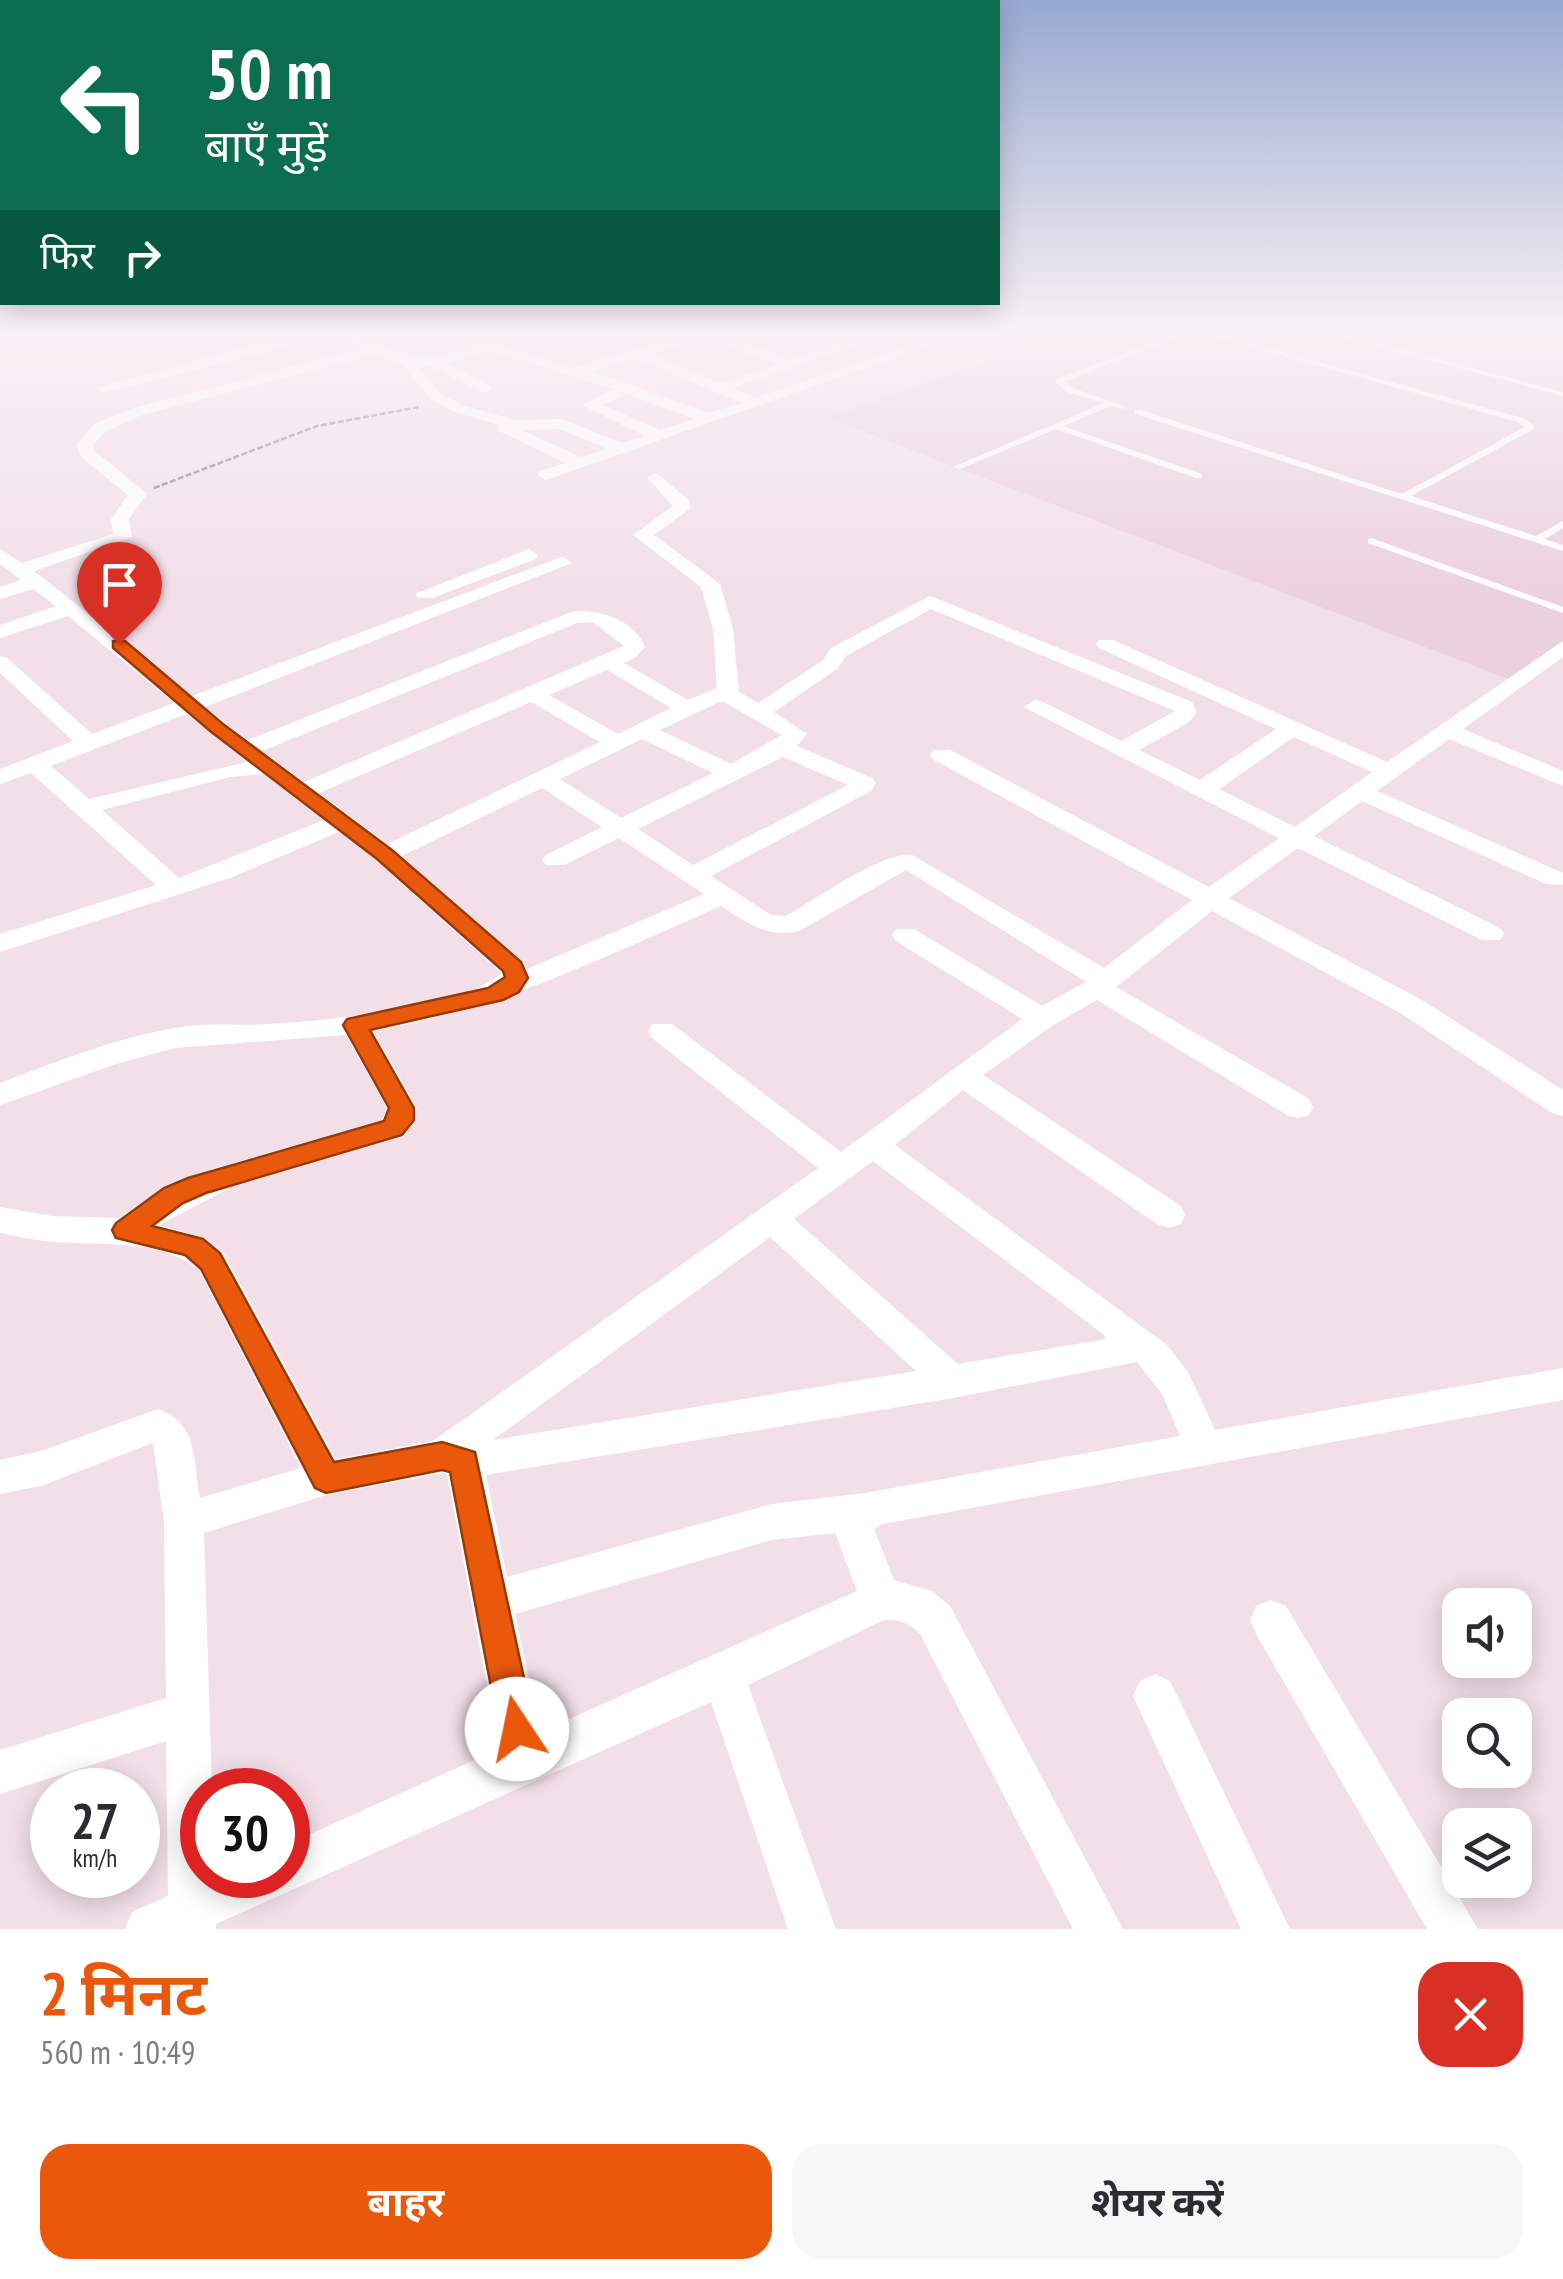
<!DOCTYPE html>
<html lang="hi">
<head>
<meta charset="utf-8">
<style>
  :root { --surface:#fff; --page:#f7f7f7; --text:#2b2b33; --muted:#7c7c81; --accent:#ea580c }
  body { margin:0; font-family:"PT Sans Narrow","Noto Sans Devanagari",sans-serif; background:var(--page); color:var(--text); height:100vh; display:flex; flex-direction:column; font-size:38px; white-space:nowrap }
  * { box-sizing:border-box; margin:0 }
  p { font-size:32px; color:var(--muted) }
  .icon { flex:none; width:55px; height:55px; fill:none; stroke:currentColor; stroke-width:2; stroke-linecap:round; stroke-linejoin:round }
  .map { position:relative; height:1929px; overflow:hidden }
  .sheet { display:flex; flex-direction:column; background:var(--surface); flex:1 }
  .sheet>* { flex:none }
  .banner { position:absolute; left:0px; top:0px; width:1000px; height:305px; box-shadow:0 5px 25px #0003; background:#0b6e4f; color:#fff; overflow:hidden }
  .controls { position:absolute; left:1442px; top:1588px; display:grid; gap:20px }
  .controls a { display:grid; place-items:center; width:90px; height:90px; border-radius:20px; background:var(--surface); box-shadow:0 5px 25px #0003; font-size:50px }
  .speed { position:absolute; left:30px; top:1768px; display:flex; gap:20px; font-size:50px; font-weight:700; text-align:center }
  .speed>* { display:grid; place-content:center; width:130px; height:130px; border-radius:50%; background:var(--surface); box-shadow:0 5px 25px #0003; line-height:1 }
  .speed small { font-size:25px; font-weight:400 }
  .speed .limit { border:15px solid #d22; background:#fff; color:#111 }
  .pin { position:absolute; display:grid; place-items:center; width:85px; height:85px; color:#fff; margin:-102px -42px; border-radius:50% 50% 50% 0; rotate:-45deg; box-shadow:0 0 10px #0007 }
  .pin .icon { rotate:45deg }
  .me { position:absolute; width:110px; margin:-55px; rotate:349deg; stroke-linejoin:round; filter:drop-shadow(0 0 8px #0008) }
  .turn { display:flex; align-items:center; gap:35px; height:210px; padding:0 40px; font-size:45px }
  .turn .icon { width:130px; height:130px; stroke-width:2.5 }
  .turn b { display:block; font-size:70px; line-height:85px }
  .then { display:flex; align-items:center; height:95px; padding:0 40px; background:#0003; gap:20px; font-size:38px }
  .round { display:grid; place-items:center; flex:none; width:105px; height:105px; border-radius:30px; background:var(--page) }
  .head { display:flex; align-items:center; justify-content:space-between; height:170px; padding:0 40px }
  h1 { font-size:60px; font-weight:700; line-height:75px; color:var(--accent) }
  .button { display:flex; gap:20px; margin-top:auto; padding:20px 40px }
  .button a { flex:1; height:115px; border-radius:30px; background:var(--accent); color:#fff; font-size:40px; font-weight:700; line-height:115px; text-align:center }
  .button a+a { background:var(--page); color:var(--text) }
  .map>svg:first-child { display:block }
  .built { fill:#ebd0dd }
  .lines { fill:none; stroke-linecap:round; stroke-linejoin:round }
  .path { stroke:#85787e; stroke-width:2.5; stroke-dasharray:6 2.5; stroke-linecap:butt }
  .lane { fill:#fff; fill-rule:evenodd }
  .street { fill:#fff; fill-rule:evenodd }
  .route { fill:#ea580c; stroke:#983908; stroke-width:2.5 }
</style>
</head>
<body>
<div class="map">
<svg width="1563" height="1929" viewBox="0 0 1563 1929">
  <rect width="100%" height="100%" fill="#f2dfe8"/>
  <!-- built -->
  <path class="built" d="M1066,332H1563V641L1511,680L828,418Z"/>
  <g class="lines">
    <!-- path -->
    <path class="path" d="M154,488L317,426L419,407"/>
    <!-- lane -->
    <path class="lane" d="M18,332L17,333L0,337V333Z
      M1181,332H1190L1064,382L1073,388L1127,407L1123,409L1111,406L1063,426L1202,474V478H1196L1056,429L960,469L953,467L1104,403L1067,392L1056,383V379Z
      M1199,332H1209L1523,418L1534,425V429L1411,496L1536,536L1563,521V528L1545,539L1563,545V551L1135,414V410H1141L1402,494L1525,427L1517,422Z
      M1324,332H1334L1563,392V396Z
      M1371,538L1563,607V613L1368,543V539Z"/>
    <!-- street -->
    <path class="street" d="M239,332C253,332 265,339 277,339C301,339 324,327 348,333C406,346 402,370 470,348L432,332C451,332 463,340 480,342C495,344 519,332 537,332L503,346L572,368L694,332H719L791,360L832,347L799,332C816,332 835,342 848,341C865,340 879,332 897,332L733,388L755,398L948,332H968L546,480L538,475L540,471L566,463L499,431V425L452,411L430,399L404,366L375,354L142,415L106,431L93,445L95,451L147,494L129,519L132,537L34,571L192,696L556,559L563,557L572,563L205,707L248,740L574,611C600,610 635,620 645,647L636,657L624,663L688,700L717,688L713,629L701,587L633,535L673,506L647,478L656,473L688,499L691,508L654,535L720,584L733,629L739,692L758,703L822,661L831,648L930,596L1192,702L1197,712L1189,722L1139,750L1200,780L1276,729L1099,648L1096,644L1099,640H1113L1387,762L1563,641V657L1463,729L1563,771V786L1449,739L1377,791L1563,873V885L1546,884L1362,801L1314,836L1500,928L1504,934L1500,940H1482L1298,848L1229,898L1422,1000L1563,1090V1116L1552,1113L1402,1014L1212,911L1116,987L1309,1099L1313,1107L1309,1115L1298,1118L1287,1115L1097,1000L1052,1026L983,1075L1181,1206L1185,1215L1181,1224L1169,1228L1157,1224L963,1090L895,1145L1167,1345L1188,1372L1215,1430L1563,1368V1400L883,1524L874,1529L894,1580L932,1591L950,1606L1123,1929H1073L920,1634C909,1622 900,1620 884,1620L748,1685L836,1929H788L711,1702L216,1924V1929H125L132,1912L168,1896L166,1741L0,1794V1750L166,1698L164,1521L153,1443L41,1486L0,1494V1460L41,1451L158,1409C199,1423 193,1461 200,1498L301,1468L199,1270C158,1238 105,1246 55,1242C36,1241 18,1236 0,1233V1207L52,1216L120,1218L145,1200L209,1170L382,1120L387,1108L346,1035L175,1048L119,1063L0,1105V1083C61,1060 125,1034 189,1026C215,1023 240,1026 266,1024C325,1021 455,1009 502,974L376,860L339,832L230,878L0,952V934L156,885L31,773L0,784V769L73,741L0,673V656L7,658L92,734L174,703L68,616L0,638V625L56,606L33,589L0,599V587L21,580L0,564V549L22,563L113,534L111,519L128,495L81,457L77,445L94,424L130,409L362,348L342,340L322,338L104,393L96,388L259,343ZM707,337L777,365L720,383L650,354ZM489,350L613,389L582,405L645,436L622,443L562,419L515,420L462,405L440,393L419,367L429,366L484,393L492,388L489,385L448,364ZM635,358L741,403L709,413L593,371ZM627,394L694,419L660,430L603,405ZM560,429L607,449L581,457L521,430ZM931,609L1175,711L1121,741L1043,702L1035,700L1024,707L1279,838L1209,887L950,750H934L930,755L934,760L1192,900L1104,968L912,855C881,852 815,900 786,916L771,915L711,876L871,791L876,783L872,778L797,746L807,734L774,712L837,669L846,656ZM593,622L624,646L304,782L262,751L577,623ZM607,670L671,708L618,734L549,695ZM531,702L600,742L387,844L319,793ZM719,702H724L782,735L731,764L660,730ZM186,714L247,762L89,799L51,766ZM1294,737L1372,772L1295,827L1219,789ZM642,739L713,773L621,818L560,779ZM783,757L848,785L693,865L638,829ZM264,774L324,820L179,878L102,810L230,777ZM542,788L602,827L546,855L542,860L546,865H564L619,838L704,894L527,969L402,856ZM906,870L1086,982L1042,1006L914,929H896L892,935L896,941L1022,1019L841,1152L672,1024H652L648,1031L652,1038L818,1168L433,1441L336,1459L223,1252L205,1238L159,1225L232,1187L404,1136L416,1120L417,1108L373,1031C497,1010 607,956 721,906C745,922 769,939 799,931ZM873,1161L1103,1334L1106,1339L958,1364L794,1219ZM770,1237L916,1371L493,1440ZM1137,1362L1162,1394L1180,1436L865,1493L772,1504L507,1577L486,1475L953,1398ZM443,1473L447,1474L499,1749L288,1844V1875H202V1790H212L204,1533L326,1495ZM835,1533L857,1591L540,1732L515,1614L772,1540Z
      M529,549L538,555L536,559L432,598H418L415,594Z
      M1271,1600L1286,1606L1478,1929H1427L1256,1634L1250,1620L1256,1606Z
      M1155,1674L1170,1681L1290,1929H1241L1133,1696L1140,1681Z"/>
  </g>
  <!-- sky -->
  <linearGradient id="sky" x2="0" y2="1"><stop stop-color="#97a9d0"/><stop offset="0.55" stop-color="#f9f1f5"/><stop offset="1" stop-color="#f9f1f5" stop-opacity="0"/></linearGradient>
  <rect width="1563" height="602" fill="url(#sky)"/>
  <!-- route -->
  <path class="route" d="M113,641H125L223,724L392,850L521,962L528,978L519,992L503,1000L370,1030L414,1108V1120L402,1135L206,1193L183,1203L152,1226L203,1239L220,1253L334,1462L442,1442L475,1452L535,1729L530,1742L517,1747L504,1742L499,1729L450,1472L442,1470L326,1493L315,1488L201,1269L185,1255L116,1238L112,1230L116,1223L164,1188L188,1178L384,1121L389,1108L343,1025L347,1019L488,988L505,977L503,971L377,859L210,731L113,648Z"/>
</svg>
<div class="controls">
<a><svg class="icon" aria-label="sound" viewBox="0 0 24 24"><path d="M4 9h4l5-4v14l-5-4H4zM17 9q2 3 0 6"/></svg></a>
<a><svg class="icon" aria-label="search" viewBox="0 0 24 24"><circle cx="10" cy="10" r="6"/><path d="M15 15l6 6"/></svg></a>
<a><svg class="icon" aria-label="layers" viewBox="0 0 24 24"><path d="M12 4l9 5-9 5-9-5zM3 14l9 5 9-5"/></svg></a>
</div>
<div class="speed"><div>27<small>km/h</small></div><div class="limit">30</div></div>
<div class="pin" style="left:119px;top:644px;background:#d93025"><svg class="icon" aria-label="arrive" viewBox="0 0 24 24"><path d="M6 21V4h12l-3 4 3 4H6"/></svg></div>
<svg class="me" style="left:517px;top:1729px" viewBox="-20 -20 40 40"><circle r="19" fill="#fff"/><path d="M0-13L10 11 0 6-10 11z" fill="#ea580c"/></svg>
<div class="banner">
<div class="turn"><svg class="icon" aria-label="left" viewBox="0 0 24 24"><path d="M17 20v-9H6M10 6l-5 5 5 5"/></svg><div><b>50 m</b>बाएँ मुड़ें</div></div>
<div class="then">फिर<svg class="icon" aria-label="right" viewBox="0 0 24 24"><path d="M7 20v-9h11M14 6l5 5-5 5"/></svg></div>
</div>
</div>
<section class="sheet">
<div class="head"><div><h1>2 मिनट</h1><p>560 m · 10:49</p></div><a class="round" style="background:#d93025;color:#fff"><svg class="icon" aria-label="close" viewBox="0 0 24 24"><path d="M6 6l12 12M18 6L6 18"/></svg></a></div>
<div class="button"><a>बाहर</a><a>शेयर करें</a></div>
</section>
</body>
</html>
